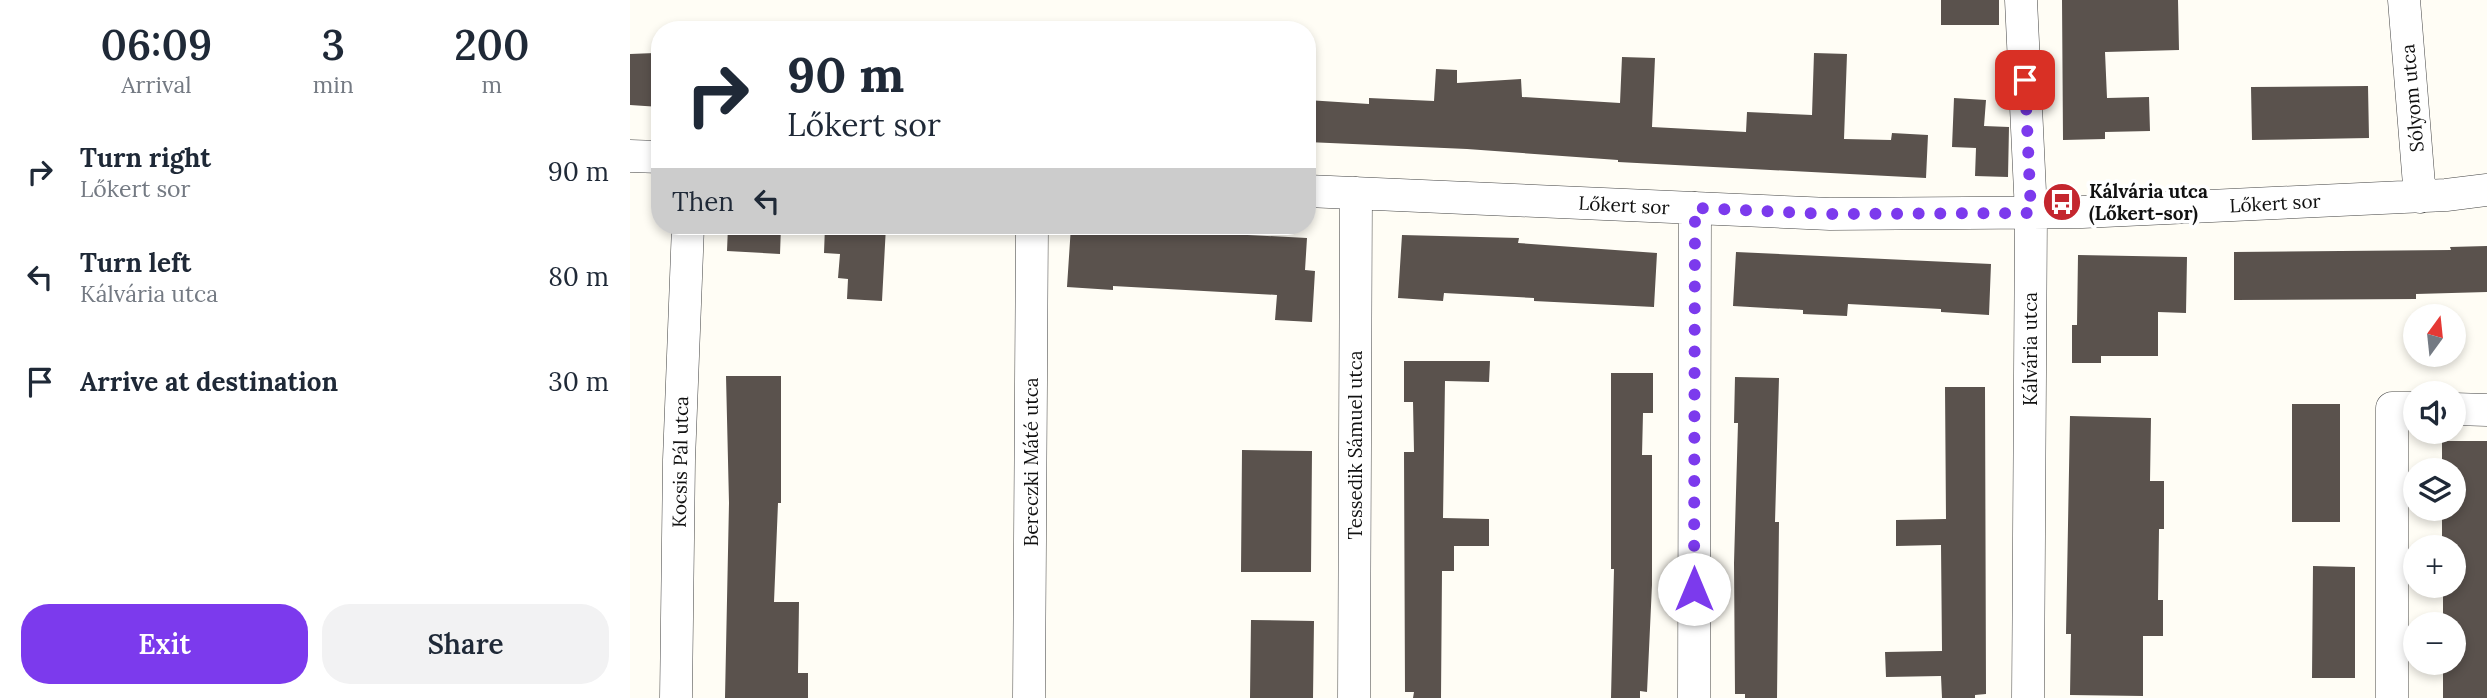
<!DOCTYPE html>
<html lang="en">
<head>
<meta charset="utf-8">
<style>
  :root { --surface:#fff; --page:#f2f2f3; --text:#1f2937; --muted:#747a83; --accent:#7c3aed }
  body { margin:0; font-family:Lora,serif; background:var(--page); color:var(--text); height:100vh; display:flex; flex-direction:column; font-size:26px; white-space:nowrap }
  * { box-sizing:border-box; margin:0 }
  p { font-size:23px; color:var(--muted) }
  .icon { flex:none; width:38px; height:38px; fill:none; stroke:currentColor; stroke-width:2; stroke-linecap:round; stroke-linejoin:round }
  .map { position:relative; flex:1; overflow:hidden }
  .side { display:flex; flex-direction:column; background:var(--surface); width:630px }
  .side>* { flex:none }
  .banner { position:absolute; left:21px; top:21px; width:665px; height:214px; border-radius:28px; box-shadow:0 4px 10px #0003; background:#fff; color:var(--text); overflow:hidden }
  .needle { width:46px; rotate:15deg }
  .fabs { position:absolute; left:1773px; top:304px; display:grid; gap:14px }
  .fabs a { display:grid; place-items:center; width:63px; height:63px; border-radius:50%; background:var(--surface); box-shadow:0 4px 10px #0003; font-size:35px }
  .pin { position:absolute; display:grid; place-items:center; width:60px; height:60px; color:#fff; margin:-30px; border-radius:14px; box-shadow:0 4px 10px #0006 }
  .me { position:absolute; width:77px; margin:-38px; rotate:0deg; stroke-linejoin:round; filter:drop-shadow(0 0 5px #0008) }
  .turn { display:flex; align-items:center; gap:24px; height:147px; padding:0 21px; font-size:32px }
  .turn .icon { width:91px; height:91px; stroke-width:2.5 }
  .turn b { display:block; font-size:49px; line-height:60px }
  .then { display:flex; align-items:center; height:66px; padding:0 21px; background:#0003; gap:14px; font-size:26px }
  .eta { display:flex; justify-content:space-evenly; align-items:center; height:119px; text-align:center }
  .eta b { font-size:42px; font-weight:600; line-height:49px }
  .cta { display:flex; gap:14px; margin-top:auto; padding:14px 21px }
  .cta a { flex:1; height:80px; border-radius:28px; background:var(--accent); color:#fff; font-size:28px; font-weight:600; line-height:80px; text-align:center }
  .cta a+a { background:var(--page); color:var(--text) }
  ul { padding:0; list-style:none }
  li { display:flex; align-items:center; gap:21px; height:105px; padding:0 21px }
  li div { flex:1 }
  li b { display:block; font-size:26px }
  li em { font-style:normal }
  main { display:flex; flex:1; min-height:0 }
  .map>svg:first-child { display:block }
  .building { fill:#5a524d }
  .lines { fill:none; stroke-linecap:round; stroke-linejoin:round }
  .minor-casing { stroke:#444; stroke-width:33 }
  .minor { stroke:#fff; stroke-width:32 }
  .route { stroke:#7c3aed; stroke-width:12; stroke-dasharray:0 21.6 }
  .labels { text-anchor:middle; dominant-baseline:central; stroke-width:7; stroke-linejoin:round; paint-order:stroke }
  .street-label { font-size:19px; fill:#111; stroke:#fff }
  .poi-label { font-size:19px; font-weight:bold; fill:#111; stroke:#fff; text-anchor:start }
</style>
</head>
<body>
<main>
<section class="side">
<div class="eta">
<div><b>06:09</b><p>Arrival</p></div>
<div><b>3</b><p>min</p></div>
<div><b>200</b><p>m</p></div>
</div>
<ul>
<li><svg class="icon" aria-label="right" viewBox="0 0 24 24"><path d="M7 20v-9h11M14 6l5 5-5 5"/></svg><div><b>Turn right</b><p>Lőkert sor</p></div><em>90 m</em></li>
<li><svg class="icon" aria-label="left" viewBox="0 0 24 24"><path d="M17 20v-9H6M10 6l-5 5 5 5"/></svg><div><b>Turn left</b><p>Kálvária utca</p></div><em>80 m</em></li>
<li><svg class="icon" aria-label="arrive" viewBox="0 0 24 24"><path d="M6 21V4h12l-3 4 3 4H6"/></svg><div><b>Arrive at destination</b></div><em>30 m</em></li>
</ul>
<div class="cta"><a>Exit</a><a>Share</a></div>
</section>
<div class="map">
<svg width="1857" height="698" viewBox="0 0 1857 698">
  <rect width="100%" height="100%" fill="#fffdf5"/>
  <!-- building -->
  <path class="building" d="M1311,0H1369V25H1311Z
    M1432,0H1548L1549,50L1475,52L1477,98L1519,97L1520,131L1475,132V139L1433,140Z
    M25,53V75H30V107L0,105V54Z
    M1184,53L1217,54L1214,139L1261,140L1262,133L1298,135L1296,178L988,162V160L837,149L677,142V100L739,104V98L804,101L806,69L827,70V83L891,79L892,97L990,103L992,57L1025,58L1022,127L1116,132L1117,112L1182,115Z
    M1738,86L1739,138L1622,140L1621,87Z
    M1324,98L1356,100L1354,126L1379,127L1378,177L1345,176L1346,148L1322,147Z
    M98,226H151L150,254L97,251Z
    M195,226H256L252,301L217,299L218,279L208,278L210,254L194,253Z
    M441,226L677,238L675,270L685,271L682,322L645,320L647,295L483,286V290L437,287Z
    M772,235L889,238L888,243L1027,253L1024,307L904,301V298L814,293L813,301L768,298Z
    M1857,246V292L1786,294V299L1604,300V252L1821,250L1820,247Z
    M1106,252L1361,264L1359,315L1311,312V309L1218,304L1217,316L1173,314V310L1103,306Z
    M1448,255L1557,257L1556,313L1528,312V356H1471V363H1442V325H1447Z
    M774,361H860L859,382L815,381L813,518L859,519V546H824V571H812L811,698H783L784,692H775L774,452H784L783,402H774Z
    M981,373H1023V413H1013L1012,455H1022V585L1017,692L1010,691V698H981L984,569H981Z
    M96,376H151V503H148L144,602H169L168,673H178V698H95L99,503Z
    M1105,377L1149,378L1145,522H1149L1147,698H1115V694H1105L1104,563L1108,423H1104Z
    M1315,387H1355L1356,694L1345,695V698H1312L1311,676L1256,677L1255,652L1312,651L1311,545L1266,546V520L1316,519Z
    M1662,404H1710V522H1662Z
    M1440,416L1521,418L1520,481H1534V529H1529L1528,600H1533V636H1513V696L1440,695L1441,634H1436Z
    M1812,441H1857V698H1813V663H1824V625H1813V586H1824V548H1812V509H1824V471H1812Z
    M612,450L682,451L681,572H611Z
    M1683,566L1725,567V678H1682Z
    M621,620L684,621L683,698H620Z"/>
  <g class="lines">
    <!-- minor casing -->
    <g class="minor-casing">
      <path id="minor" d="M1391,0L1401,213L1398,698
        M1774,0L1790,197
        M0,156L30,157
        M677,191L1200,214L1452,212L1816,195L1857,190
        M1824,409L1857,410
        M46,698L49,460L58,226
        M399,698L402,226
        M724,698L726,193
        M1064,698L1065,208
        M1762,698V408H1785"/>
    </g>
    <!-- minor -->
    <use href="#minor" class="minor"/>
  </g>
  <g class="lines">
    <!-- route -->
    <path class="route" d="M1064,589L1065,208L1200,214L1401,213L1395,80"/>
  </g>
  <!-- icons -->
  <defs>
    <g id="bus-disc" transform="scale(2.0125)"><circle r="9.5" fill="#c4262e" stroke="#fff"/><path d="M-5-6H5V4H4V6H2V4H-2V6H-4V4H-5ZM-3.5-4V0h7V-4ZM-3.5 1.2v1.5H-2V1.2ZM2 1.2v1.5H3.5V1.2Z" fill="#fff"/></g>
  </defs>
  <g fill-rule="evenodd">
    <use href="#bus-disc" x="1432" y="202"/>
  </g>
  <g class="labels">
    <!-- street labels -->
    <g class="street-label">
      <text transform="translate(1782 98) rotate(-95)">Sólyom utca</text>
      <text transform="translate(1645 203) rotate(-3)">Lőkert sor</text>
      <text transform="translate(994 205) rotate(3)">Lőkert sor</text>
      <text transform="translate(1400 349) rotate(-90)">Kálvária utca</text>
      <text transform="translate(725 445) rotate(-90)">Tessedik Sámuel utca</text>
      <text transform="translate(50 462) rotate(-89)">Kocsis Pál utca</text>
      <text transform="translate(401 462) rotate(-90)">Bereczki Máté utca</text>
    </g>
    <!-- poi labels -->
    <g class="poi-label">
      <text x="1459" y="191">Kálvária utca<tspan x="1459" dy="22">(Lőkert-sor)</tspan></text>
    </g>
  </g>
</svg>
<div class="fabs">
<a><svg class="needle" viewBox="-14 -14 28 28"><path d="M0-13l5 13h-10z" fill="#e53935"/><path d="M0 13l5-13h-10z" fill="#747a83"/></svg></a>
<a><svg class="icon" aria-label="sound" viewBox="0 0 24 24"><path d="M4 9h4l5-4v14l-5-4H4zM17 9q2 3 0 6"/></svg></a>
<a><svg class="icon" aria-label="layers" viewBox="0 0 24 24"><path d="M12 4l9 5-9 5-9-5zM3 14l9 5 9-5"/></svg></a>
<a>+</a>
<a>−</a>
</div>
<div class="pin" style="left:1395px;top:80px;background:#d93025"><svg class="icon" aria-label="arrive" viewBox="0 0 24 24"><path d="M6 21V4h12l-3 4 3 4H6"/></svg></div>
<svg class="me" style="left:1064px;top:589px" viewBox="-20 -20 40 40"><circle r="19" fill="#fff"/><path d="M0-13L10 11 0 6-10 11z" fill="#7c3aed"/></svg>
<div class="banner">
<div class="turn"><svg class="icon" aria-label="right" viewBox="0 0 24 24"><path d="M7 20v-9h11M14 6l5 5-5 5"/></svg><div><b>90 m</b>Lőkert sor</div></div>
<div class="then">Then<svg class="icon" aria-label="left" viewBox="0 0 24 24"><path d="M17 20v-9H6M10 6l-5 5 5 5"/></svg></div>
</div>
</div>
</main>
</body>
</html>
